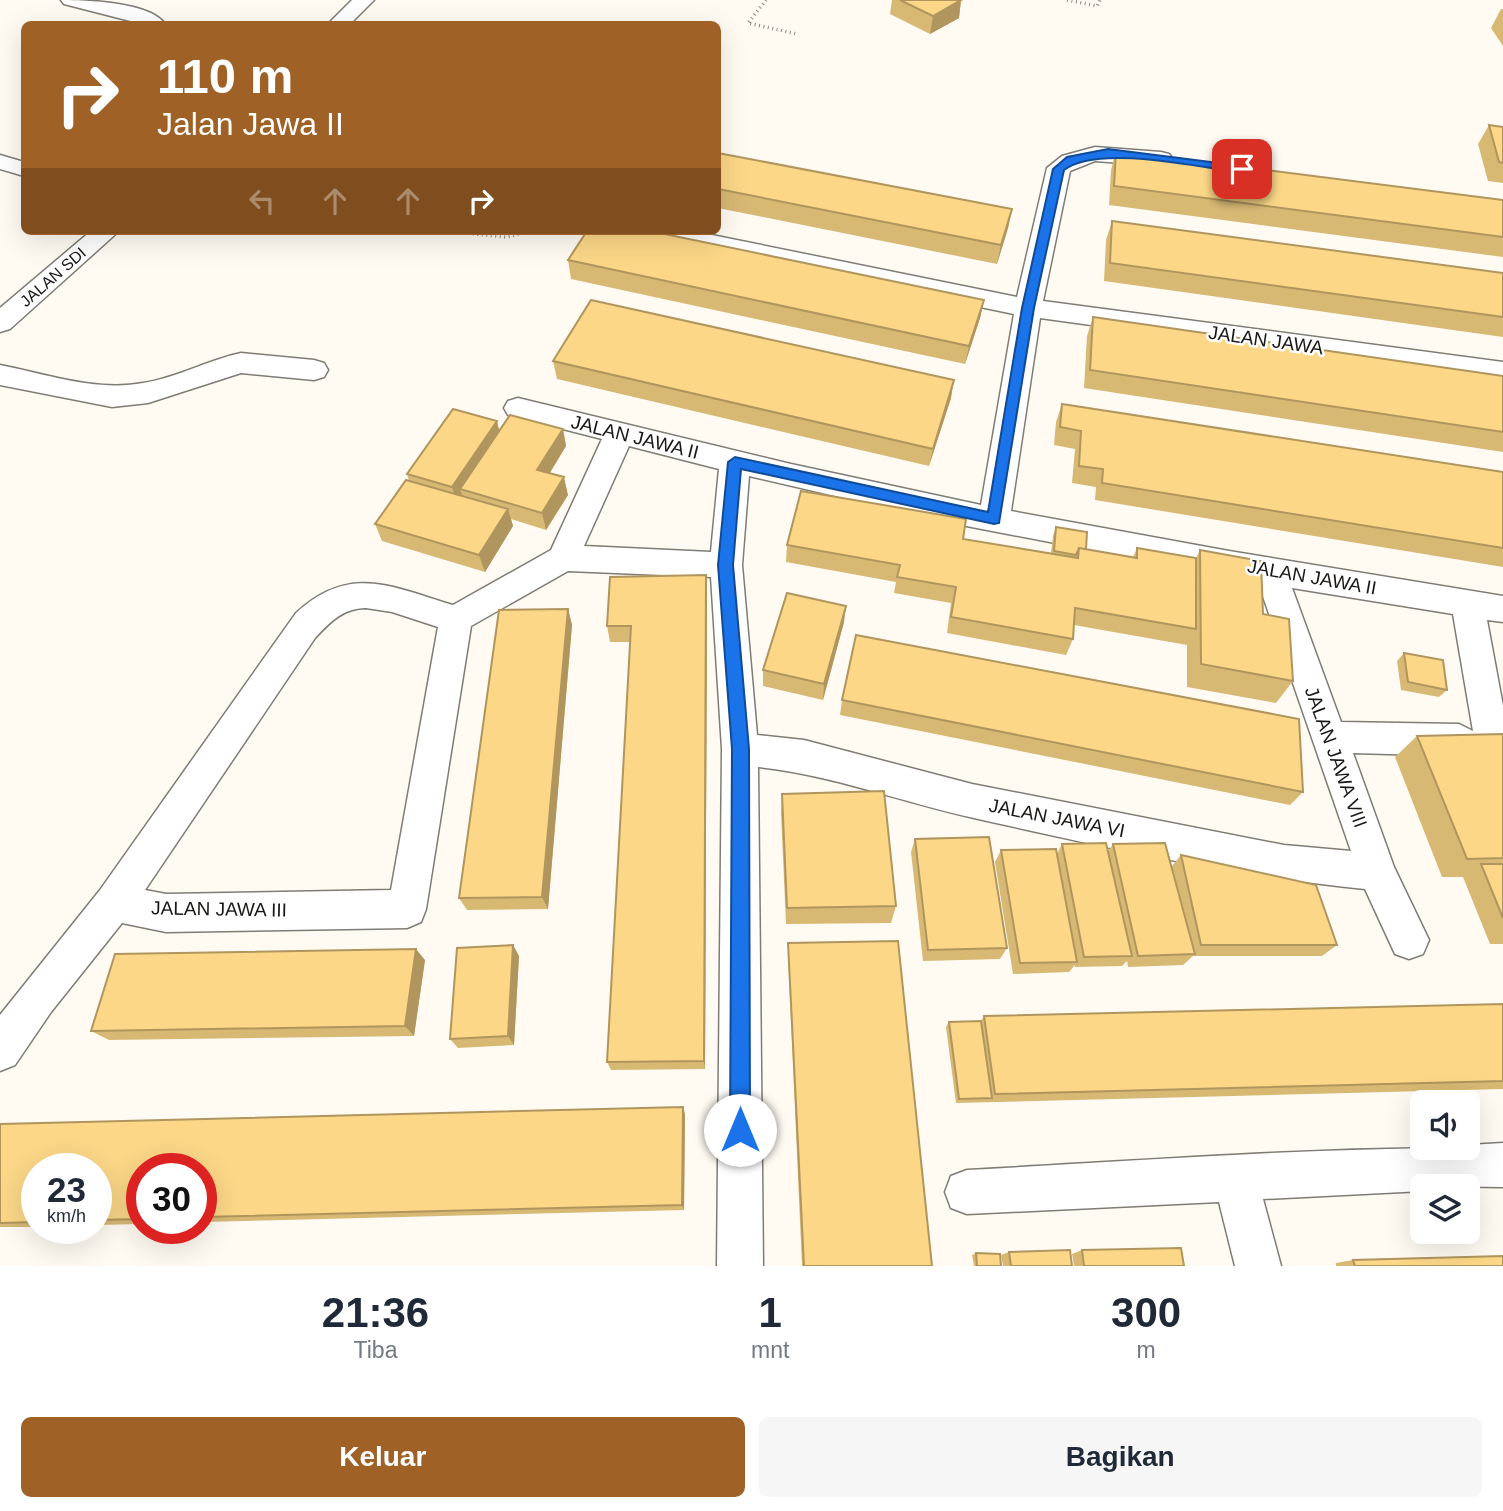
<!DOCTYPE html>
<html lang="id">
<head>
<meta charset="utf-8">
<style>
  :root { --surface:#fff; --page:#f6f6f7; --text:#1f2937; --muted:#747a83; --accent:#9f6126 }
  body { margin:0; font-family:Arial,sans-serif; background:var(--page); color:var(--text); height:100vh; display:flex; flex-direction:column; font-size:26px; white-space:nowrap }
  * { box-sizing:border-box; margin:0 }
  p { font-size:23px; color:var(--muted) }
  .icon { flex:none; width:38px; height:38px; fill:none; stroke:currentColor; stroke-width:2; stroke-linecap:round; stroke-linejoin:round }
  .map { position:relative; height:1266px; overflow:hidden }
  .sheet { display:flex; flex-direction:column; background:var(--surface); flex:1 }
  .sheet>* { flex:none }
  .banner { position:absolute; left:21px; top:21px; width:700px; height:214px; border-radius:10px; box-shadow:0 7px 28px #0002; background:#9f6126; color:#fff; overflow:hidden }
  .controls { position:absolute; left:1410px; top:1090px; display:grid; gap:14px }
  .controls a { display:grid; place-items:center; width:70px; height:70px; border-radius:10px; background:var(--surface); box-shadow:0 7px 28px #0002; font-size:35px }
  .speed { position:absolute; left:21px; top:1153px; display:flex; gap:14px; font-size:35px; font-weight:700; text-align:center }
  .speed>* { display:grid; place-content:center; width:91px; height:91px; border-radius:50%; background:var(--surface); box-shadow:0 7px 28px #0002; line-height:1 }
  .speed small { font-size:18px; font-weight:400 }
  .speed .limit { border:10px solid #d22; background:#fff; color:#111 }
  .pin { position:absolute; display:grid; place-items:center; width:60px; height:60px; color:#fff; margin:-30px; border-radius:14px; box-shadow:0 4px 10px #0006 }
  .me { position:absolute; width:77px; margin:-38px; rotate:0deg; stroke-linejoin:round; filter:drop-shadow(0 0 5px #0008) }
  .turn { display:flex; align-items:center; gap:24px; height:147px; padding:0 21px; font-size:32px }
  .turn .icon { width:91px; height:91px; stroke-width:2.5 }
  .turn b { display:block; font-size:49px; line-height:60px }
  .lanes { display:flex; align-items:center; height:66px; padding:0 21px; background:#0003; justify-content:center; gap:35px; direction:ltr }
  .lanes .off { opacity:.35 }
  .eta { display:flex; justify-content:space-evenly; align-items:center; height:119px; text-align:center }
  .eta b { font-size:42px; font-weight:700; line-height:49px }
  .action { display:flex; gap:14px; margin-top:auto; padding:14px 21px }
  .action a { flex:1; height:80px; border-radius:10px; background:var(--accent); color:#fff; font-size:28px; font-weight:700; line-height:80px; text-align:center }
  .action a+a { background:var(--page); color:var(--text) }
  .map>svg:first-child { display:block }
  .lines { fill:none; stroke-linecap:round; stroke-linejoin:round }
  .street-casing { stroke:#7f7c75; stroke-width:3 }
  .path { stroke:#8d8a85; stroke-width:3.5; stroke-dasharray:1 3.5; stroke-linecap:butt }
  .street { fill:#fff; fill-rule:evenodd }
  .wall { fill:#d8b974 }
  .shaded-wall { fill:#b0965e }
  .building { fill:#fbd787; stroke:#b0965e; stroke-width:2 }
  .route { fill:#1a73e8; stroke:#114b97; stroke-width:2 }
  .labels { text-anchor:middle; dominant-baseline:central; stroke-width:5; stroke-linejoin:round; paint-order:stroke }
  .far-street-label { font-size:16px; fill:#1a1816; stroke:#fff }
  .street-label { font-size:19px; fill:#1a1816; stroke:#fff }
</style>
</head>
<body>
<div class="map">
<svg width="1503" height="1266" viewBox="0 0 1503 1266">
  <rect width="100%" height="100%" fill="#fffbf3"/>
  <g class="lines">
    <!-- street casing -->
    <g class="street-casing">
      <path id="street" d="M61,0C86,0 150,2 165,24H142L64,4Z
        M352,0H374L350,24H328Z
        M1095,147L1161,152L1169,154L1173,159L1169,164L1161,166L1095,161L1070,171L1043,301L1503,362V382L1040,318L1011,511L1229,551L1503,596V622L1487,620L1503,706V764L1479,752L1475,743L1472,751L1459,756L1353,753L1394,867L1429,940L1423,954L1409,959L1395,954L1365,889C1234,876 1103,847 974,818C901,802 833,775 758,767L763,1266H717L722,749L711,577L568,571L471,626L426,909L421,922L407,928L166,932L122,923L51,1012L15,1065L0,1071V1015L100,890L296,613C350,563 392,587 453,605L551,550L602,439L508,415L504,408L508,401L518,398L791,464L981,505L1014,314L653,239L644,237L640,231H692L1017,297L1047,168L1062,156ZM629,446L719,469L711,552L584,546ZM749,476L956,524L1258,582L1351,851L1284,845L972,784L804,740L757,735L742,565ZM1292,588L1453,614L1473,731L1459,724L1341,722ZM366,608L392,612L438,627L391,890L166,894L145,890L315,638C330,622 343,608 366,608Z
        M0,155L24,162V176L0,169Z
        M91,231H119L10,329L0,332V308Z
        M241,353L314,360L324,363L328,370L324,377L314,380L241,373L148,403L112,407L0,385V365C46,374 97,392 143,383C176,378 208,360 241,353Z
        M1503,1143V1187L1423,1186V1191L1263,1199L1281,1266H1235L1219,1202L967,1214L951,1208L945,1192L951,1176L967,1170C1134,1161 1303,1148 1468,1148V1145Z"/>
    </g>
    <!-- path -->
    <path class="path" d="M766,0L748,23L797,34
      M1067,0L1097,6L1100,0
      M446,231L506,237L534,231"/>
    <!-- street -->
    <use href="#street" class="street"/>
  </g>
  <!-- wall -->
  <path class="wall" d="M892,0H961L959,18L930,34L890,14Z
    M1501,9H1503V46L1491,28Z
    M1489,125L1503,127V183L1488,181L1478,144Z
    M1116,151L1503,200V257L1109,205L1111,170Z
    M718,153L1012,209L1008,228L997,264L718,208Z
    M1112,221L1503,273V337L1104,281L1106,240Z
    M568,260L984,300L980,318L965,364L571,279Z
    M1093,317L1503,376V452L1084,388L1087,336Z
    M553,361L951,398L929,466L557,379Z
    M1062,404L1503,472V567L1095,500L1096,487L1072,483L1075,449L1054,445L1056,422Z
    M497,421L499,430L563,429L566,446L550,473L568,495L546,530L511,519L513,526L485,572L382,541L375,524L409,481L407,474Z
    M1056,527L1086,549L1133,557L1137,548L1196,558L1200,550L1263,614L1293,681L1276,703L1187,687V645L1074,625L1073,639L1066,655L947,633L951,603L894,593L896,582L786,562L787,545L963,539L1051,553L1053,536Z
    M707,592L705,1069L611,1070L607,1062L630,642H610L607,626Z
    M568,609L572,625L548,909L467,910L459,898Z
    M844,622L823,700L763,686V670Z
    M1404,653L1447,690L1439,697L1401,690L1397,661Z
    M842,700L1303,792L1290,805L840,715Z
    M1503,734V944H1490L1463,877H1442L1395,757L1417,736Z
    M782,794L896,906L891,923L786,924L781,813Z
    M915,839L1007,948L1000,959L923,961L911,852Z
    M1062,844L1108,851L1113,844L1172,866L1181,855L1337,945L1322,956H1193L1183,965L1128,967L1127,961L1122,966L1075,967V965L1069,972L1013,974L995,862L1001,850L1057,854Z
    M788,943L932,1266H802L788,954Z
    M513,945L519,956L514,1045L458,1048L450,1039Z
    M425,960L414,1036L109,1040L91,1031Z
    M1503,1004V1089L956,1103L946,1027L949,1022L981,1021L984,1016Z
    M685,1114L684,1210L201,1222V1169H142V1224L96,1225V1169H37V1227H0V1124Z
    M1082,1250L1184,1266H1074L1072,1254Z
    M1009,1252L1072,1266H1003L1001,1255Z
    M976,1253L1001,1266H974L972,1255Z
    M1353,1260L1503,1266H1336V1263Z"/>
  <!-- shaded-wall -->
  <path class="shaded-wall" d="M961,0L959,18L930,34L933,16Z
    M1012,209L1008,228L997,264L1001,245Z
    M984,300L980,318L965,364L969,346Z
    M954,380L951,398L929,466L933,449Z
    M497,421L501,439L460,489L463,497L458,505L452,487Z
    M563,429L566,446L541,487L537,470Z
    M564,477L568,495L546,530L542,513Z
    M508,509L513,526L485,572L479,555Z
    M706,575L707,592L705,1069L704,1061Z
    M846,606L844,622L823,700L824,684Z
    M568,609L572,625L548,909L542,897Z
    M513,945L519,956L514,1045L508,1036Z
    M416,949L425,960L414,1036L405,1026Z
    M683,1107L685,1114L684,1210L682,1205Z"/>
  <!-- building -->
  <path class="building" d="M900,0H961L933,16Z
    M1489,125L1503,127V163L1499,162Z
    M1116,151L1503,200V237L1114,186Z
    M718,153L1012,209L1001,245L718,189Z
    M1112,221L1503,273V317L1110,263Z
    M587,231H650L984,300L969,346L568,260Z
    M591,300L954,380L933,449L553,361Z
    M1093,317L1503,376V432L1090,370Z
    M1062,404L1503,472V548L1102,483L1103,469L1079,466L1081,431L1060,427Z
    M453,409L497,421L452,487L407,474Z
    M510,415L563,429L537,470L564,477L542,513L460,489Z
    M406,480L508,509L479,555L375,524Z
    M801,491L966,519L963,539L1078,558L1079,548L1137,558V548L1196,558V629L1075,608L1073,639L951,617L956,587L897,577L900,565L787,545Z
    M1056,527L1087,532L1086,549L1079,548L1076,555L1054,551Z
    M1200,550L1261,561L1263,614L1289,619L1293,681L1201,664Z
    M706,575L704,1061L607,1062L631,626H607L610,577Z
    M787,593L846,606L824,684L763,670Z
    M568,609L542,897L459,898L499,610Z
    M856,635L1299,719L1303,792L842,700Z
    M1404,653L1443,660L1447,690L1408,682Z
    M1503,734V858L1467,859L1417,736Z
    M884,791L896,906L787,908L782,794Z
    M989,837L1007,948L928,950L915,839Z
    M1106,843L1132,956L1084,957L1062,844Z
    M1165,843L1195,954L1138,956L1113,844Z
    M1056,849L1077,962L1020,963L1001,850Z
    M1181,855L1316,885L1337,945H1201Z
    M1481,864H1503V918Z
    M898,941L932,1266H804L788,943Z
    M513,945L508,1036L450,1039L457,948Z
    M416,949L405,1026L91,1031L115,954Z
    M1503,1004V1081L995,1094L984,1016Z
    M981,1021L992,1098L959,1099L949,1022Z
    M683,1107L682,1205L201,1217V1169H142V1219L96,1220V1169H37V1222L0,1223V1124Z
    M1181,1248L1184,1266H1084L1082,1250Z
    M1070,1250L1072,1266H1011L1009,1252Z
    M976,1253L1000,1254L1001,1266H977Z
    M1503,1256V1266H1355L1353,1260Z"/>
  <!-- route -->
  <path class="route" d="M1108,149L1242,166L1247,169L1242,173C1199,167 1097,144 1064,170L1034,308L999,523L994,524L741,469L733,565L749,749L750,1130L747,1137L740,1140L733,1137L730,1130L732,749L718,565L728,462L735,457L988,512L1022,308L1053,169L1067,157Z"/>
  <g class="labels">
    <!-- far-street labels -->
    <g class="far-street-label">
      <text transform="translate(53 277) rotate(-41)">JALAN SDI</text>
    </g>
    <!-- street labels -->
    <g class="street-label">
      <text transform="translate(1266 340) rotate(8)">JALAN JAWA</text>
      <text transform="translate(635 437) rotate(14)">JALAN JAWA II</text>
      <text transform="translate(1312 577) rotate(10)">JALAN JAWA II</text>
      <text transform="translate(1336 757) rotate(70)">JALAN JAWA VIII</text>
      <text transform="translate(1057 818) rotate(11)">JALAN JAWA VI</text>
      <text transform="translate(219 909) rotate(1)">JALAN JAWA III</text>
    </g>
  </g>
</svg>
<div class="controls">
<a><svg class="icon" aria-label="sound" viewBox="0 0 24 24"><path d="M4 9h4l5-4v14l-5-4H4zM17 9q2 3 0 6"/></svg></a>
<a><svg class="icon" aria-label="layers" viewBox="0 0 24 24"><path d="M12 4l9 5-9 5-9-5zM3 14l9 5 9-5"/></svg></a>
</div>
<div class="speed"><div>23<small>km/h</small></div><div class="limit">30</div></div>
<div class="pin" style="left:1242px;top:169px;background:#d93025"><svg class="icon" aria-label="arrive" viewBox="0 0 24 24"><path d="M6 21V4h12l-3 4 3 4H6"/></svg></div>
<svg class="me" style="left:740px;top:1130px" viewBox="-20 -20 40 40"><circle r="19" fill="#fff"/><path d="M0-13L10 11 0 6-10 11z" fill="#1a73e8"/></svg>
<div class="banner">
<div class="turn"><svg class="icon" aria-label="right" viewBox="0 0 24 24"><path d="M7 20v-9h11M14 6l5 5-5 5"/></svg><div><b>110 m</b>Jalan Jawa II</div></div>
<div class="lanes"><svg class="icon off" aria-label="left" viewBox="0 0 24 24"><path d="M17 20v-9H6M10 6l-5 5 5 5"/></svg><svg class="icon off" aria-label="ahead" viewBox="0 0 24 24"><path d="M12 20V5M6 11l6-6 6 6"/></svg><svg class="icon off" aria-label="ahead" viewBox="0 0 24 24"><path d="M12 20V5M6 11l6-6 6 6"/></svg><svg class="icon" aria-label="right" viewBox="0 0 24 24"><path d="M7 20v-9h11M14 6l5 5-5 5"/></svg></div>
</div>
</div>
<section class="sheet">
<div class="eta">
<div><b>21:36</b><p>Tiba</p></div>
<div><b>1</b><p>mnt</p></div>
<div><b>300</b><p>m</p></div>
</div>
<div class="action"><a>Keluar</a><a>Bagikan</a></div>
</section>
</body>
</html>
